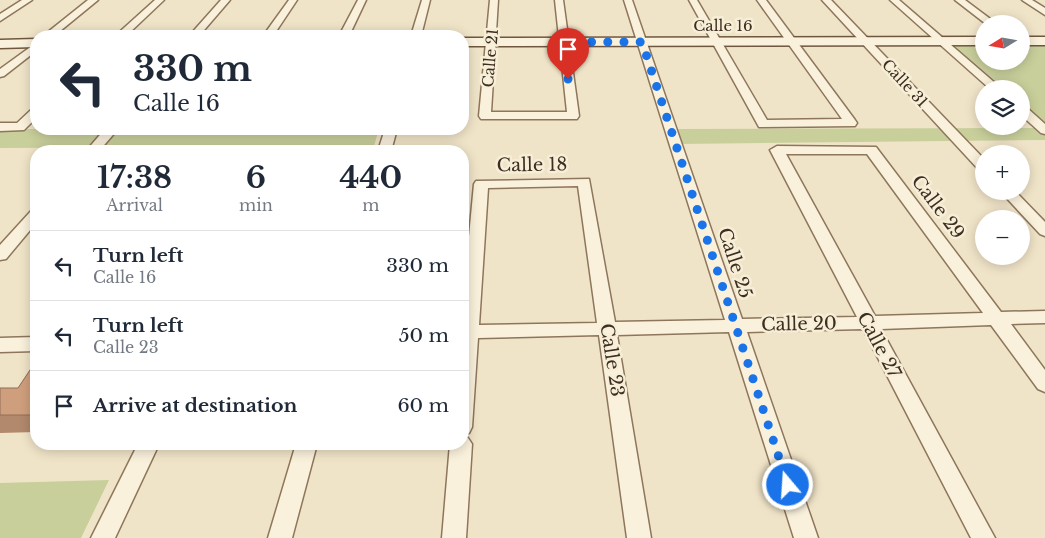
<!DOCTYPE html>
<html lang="en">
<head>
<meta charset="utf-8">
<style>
  :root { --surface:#fff; --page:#f2f2f3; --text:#1f2937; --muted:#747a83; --line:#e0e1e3 }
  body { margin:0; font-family:"Libre Baskerville",serif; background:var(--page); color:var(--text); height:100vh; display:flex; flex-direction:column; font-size:19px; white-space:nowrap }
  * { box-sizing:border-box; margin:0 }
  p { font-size:16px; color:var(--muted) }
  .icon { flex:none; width:28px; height:28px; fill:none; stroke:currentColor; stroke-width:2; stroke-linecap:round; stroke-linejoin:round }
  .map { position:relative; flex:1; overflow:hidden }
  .side { position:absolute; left:30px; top:145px; width:439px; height:305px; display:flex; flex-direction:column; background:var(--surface); border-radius:20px; box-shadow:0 2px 12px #0003 }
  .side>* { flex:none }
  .guide { position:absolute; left:30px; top:30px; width:439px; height:105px; border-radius:20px; box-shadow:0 2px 12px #0003; background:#fff; color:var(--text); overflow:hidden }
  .needle { width:32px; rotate:259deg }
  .tools { position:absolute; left:975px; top:15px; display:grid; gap:10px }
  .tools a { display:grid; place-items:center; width:55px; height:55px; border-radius:50%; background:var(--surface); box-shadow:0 2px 12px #0003; font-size:25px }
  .pin { position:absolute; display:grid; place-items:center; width:42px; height:42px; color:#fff; margin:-51px -21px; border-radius:50% 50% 50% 0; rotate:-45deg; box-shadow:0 0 5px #0007 }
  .pin .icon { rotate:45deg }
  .me { position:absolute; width:55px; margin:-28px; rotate:342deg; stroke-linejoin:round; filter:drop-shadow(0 0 4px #0008) }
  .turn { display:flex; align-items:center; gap:18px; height:105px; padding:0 20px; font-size:22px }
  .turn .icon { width:65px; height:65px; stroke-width:2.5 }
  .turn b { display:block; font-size:35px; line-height:42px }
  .eta { display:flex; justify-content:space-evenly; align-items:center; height:85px; text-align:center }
  .eta b { font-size:30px; font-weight:700; line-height:35px }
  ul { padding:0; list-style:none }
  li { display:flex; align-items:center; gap:15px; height:70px; padding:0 20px; border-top:1px solid var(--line) }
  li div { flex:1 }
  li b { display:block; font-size:19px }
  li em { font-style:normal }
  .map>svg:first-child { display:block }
  .green { fill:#c9cf9b }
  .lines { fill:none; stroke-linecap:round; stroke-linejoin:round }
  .street-casing { stroke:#8d765c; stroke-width:3 }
  .secondary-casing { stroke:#6f573f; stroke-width:3 }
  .street { fill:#faf1dc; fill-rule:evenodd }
  .secondary { fill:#faf1dc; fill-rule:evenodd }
  .wall { fill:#b2896c }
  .building { fill:#cf9f7d; stroke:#916f58 }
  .route { stroke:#1a73e8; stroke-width:9; stroke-dasharray:0 16.2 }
  .labels { text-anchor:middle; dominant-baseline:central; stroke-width:5; stroke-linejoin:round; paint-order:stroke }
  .far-street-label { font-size:15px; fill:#3d2e20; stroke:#f7eed8 }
  .street-label { font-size:18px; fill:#3d2e20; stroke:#f7eed8 }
</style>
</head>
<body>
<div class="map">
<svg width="1045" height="538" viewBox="0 0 1045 538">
  <rect width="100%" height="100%" fill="#f0e4c8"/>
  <!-- green -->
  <path class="green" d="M957,45H984V61H1021V46H1045V123L1021,103V89H1005L956,47Z
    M1045,128V140L681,144L677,129Z
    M0,129H379L374,146L0,148Z
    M109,480L81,538H0V483Z"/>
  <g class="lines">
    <!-- street casing -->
    <g class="street-casing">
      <path id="street" d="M22,0H32L0,21V14Z
        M88,0H98L54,36H43Z
        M155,0H164L126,36H115Z
        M221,0H230L199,36H189Z
        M289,0H297L273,36H263Z
        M358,0H366L349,36H339Z
        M422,0H430L421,36H411Z
        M490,0H498L491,112H567L555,0H563L579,116L577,119H481L479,116Z
        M624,0H632L742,319L857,317L770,150L777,146L876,147L1001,312L1045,311V323L1011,324L1045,370V392L1038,389L991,325L881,329L995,538H971L863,329L747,332L818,538H794L729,332L617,335L651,538H627L599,335L478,338L472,427L469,433L462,435V310L474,184L476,181L589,179L615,322L725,320ZM786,154H867L983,313L875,316ZM578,186L597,323L479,325L488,188Z
        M689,0H697L767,120L842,119L757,0H766L855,120L857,123L855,126L759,127Z
        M822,0H831L984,159V171L979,170Z
        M890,0H899L1002,89H990Z
        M955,0H965L997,24H986Z
        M1022,0H1032L1045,8V15Z
        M36,43V51L4,76L0,77V69Z
        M1021,105L1025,106L1045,124V134L1041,133L1021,115Z
        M36,108V118L24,130L0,131V123H17L32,109Z
        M105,129H118L99,151H86Z
        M385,129H397L391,151H378Z
        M1000,191H1015L1045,222V236L1040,234Z
        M36,210V223L6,259L0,260V245L31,211Z
        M36,337V351L0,352V338Z
        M462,436L468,438L472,444L466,538H442L450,444H462Z
        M138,444H159L115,538H91Z
        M296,444H317L292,538H268Z"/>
    </g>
    <!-- secondary casing -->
    <g class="secondary-casing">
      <path id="secondary" d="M984,37V45L462,46V38Z
        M1021,37H1045V45H1021Z
        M36,39V47L0,48V40Z"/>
    </g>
    <!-- street -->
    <use href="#street" class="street"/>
    <!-- secondary -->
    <use href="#secondary" class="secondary"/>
  </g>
  <!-- wall -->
  <path class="wall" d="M36,361V432L0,433V388H18Z"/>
  <!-- building -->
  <path class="building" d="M36,361V415H0V388H18Z"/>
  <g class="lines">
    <!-- route -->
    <path class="route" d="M568,79L564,42H642L788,485"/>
  </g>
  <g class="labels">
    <!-- far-street labels -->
    <g class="far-street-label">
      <text x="723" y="25">Calle 16</text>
      <text transform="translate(490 58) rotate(-85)">Calle 21</text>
      <text transform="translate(905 83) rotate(47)">Calle 31</text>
    </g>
    <!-- street labels -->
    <g class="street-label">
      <text transform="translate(532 165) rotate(-1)">Calle 18</text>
      <text transform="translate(938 207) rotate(53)">Calle 29</text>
      <text transform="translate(735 263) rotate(72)">Calle 25</text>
      <text transform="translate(799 324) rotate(-1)">Calle 20</text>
      <text transform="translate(879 345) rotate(62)">Calle 27</text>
      <text transform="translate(612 360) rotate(81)">Calle 23</text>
    </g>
  </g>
</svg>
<div class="tools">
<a><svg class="needle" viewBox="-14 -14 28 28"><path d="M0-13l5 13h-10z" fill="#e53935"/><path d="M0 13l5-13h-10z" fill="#747a83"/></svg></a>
<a><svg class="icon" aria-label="layers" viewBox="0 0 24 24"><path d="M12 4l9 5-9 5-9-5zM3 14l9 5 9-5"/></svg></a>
<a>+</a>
<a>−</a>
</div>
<div class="pin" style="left:568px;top:79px;background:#d93025"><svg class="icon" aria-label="arrive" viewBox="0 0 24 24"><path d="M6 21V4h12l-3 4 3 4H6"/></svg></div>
<svg class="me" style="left:788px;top:485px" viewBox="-20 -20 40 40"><circle r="17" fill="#1a73e8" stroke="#fff" stroke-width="3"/><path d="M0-11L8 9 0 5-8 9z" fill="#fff"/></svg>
<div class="guide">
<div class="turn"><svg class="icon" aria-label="left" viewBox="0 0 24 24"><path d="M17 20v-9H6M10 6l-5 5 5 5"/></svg><div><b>330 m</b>Calle 16</div></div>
</div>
<section class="side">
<div class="eta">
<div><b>17:38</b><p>Arrival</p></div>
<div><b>6</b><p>min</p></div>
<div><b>440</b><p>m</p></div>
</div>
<ul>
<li><svg class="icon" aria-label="left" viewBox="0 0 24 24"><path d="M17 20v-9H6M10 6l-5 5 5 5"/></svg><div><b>Turn left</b><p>Calle 16</p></div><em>330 m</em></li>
<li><svg class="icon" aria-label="left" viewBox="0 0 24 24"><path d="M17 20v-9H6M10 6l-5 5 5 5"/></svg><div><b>Turn left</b><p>Calle 23</p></div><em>50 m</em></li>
<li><svg class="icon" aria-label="arrive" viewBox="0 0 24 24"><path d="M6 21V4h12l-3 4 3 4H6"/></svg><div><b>Arrive at destination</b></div><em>60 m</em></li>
</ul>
</section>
</div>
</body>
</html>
